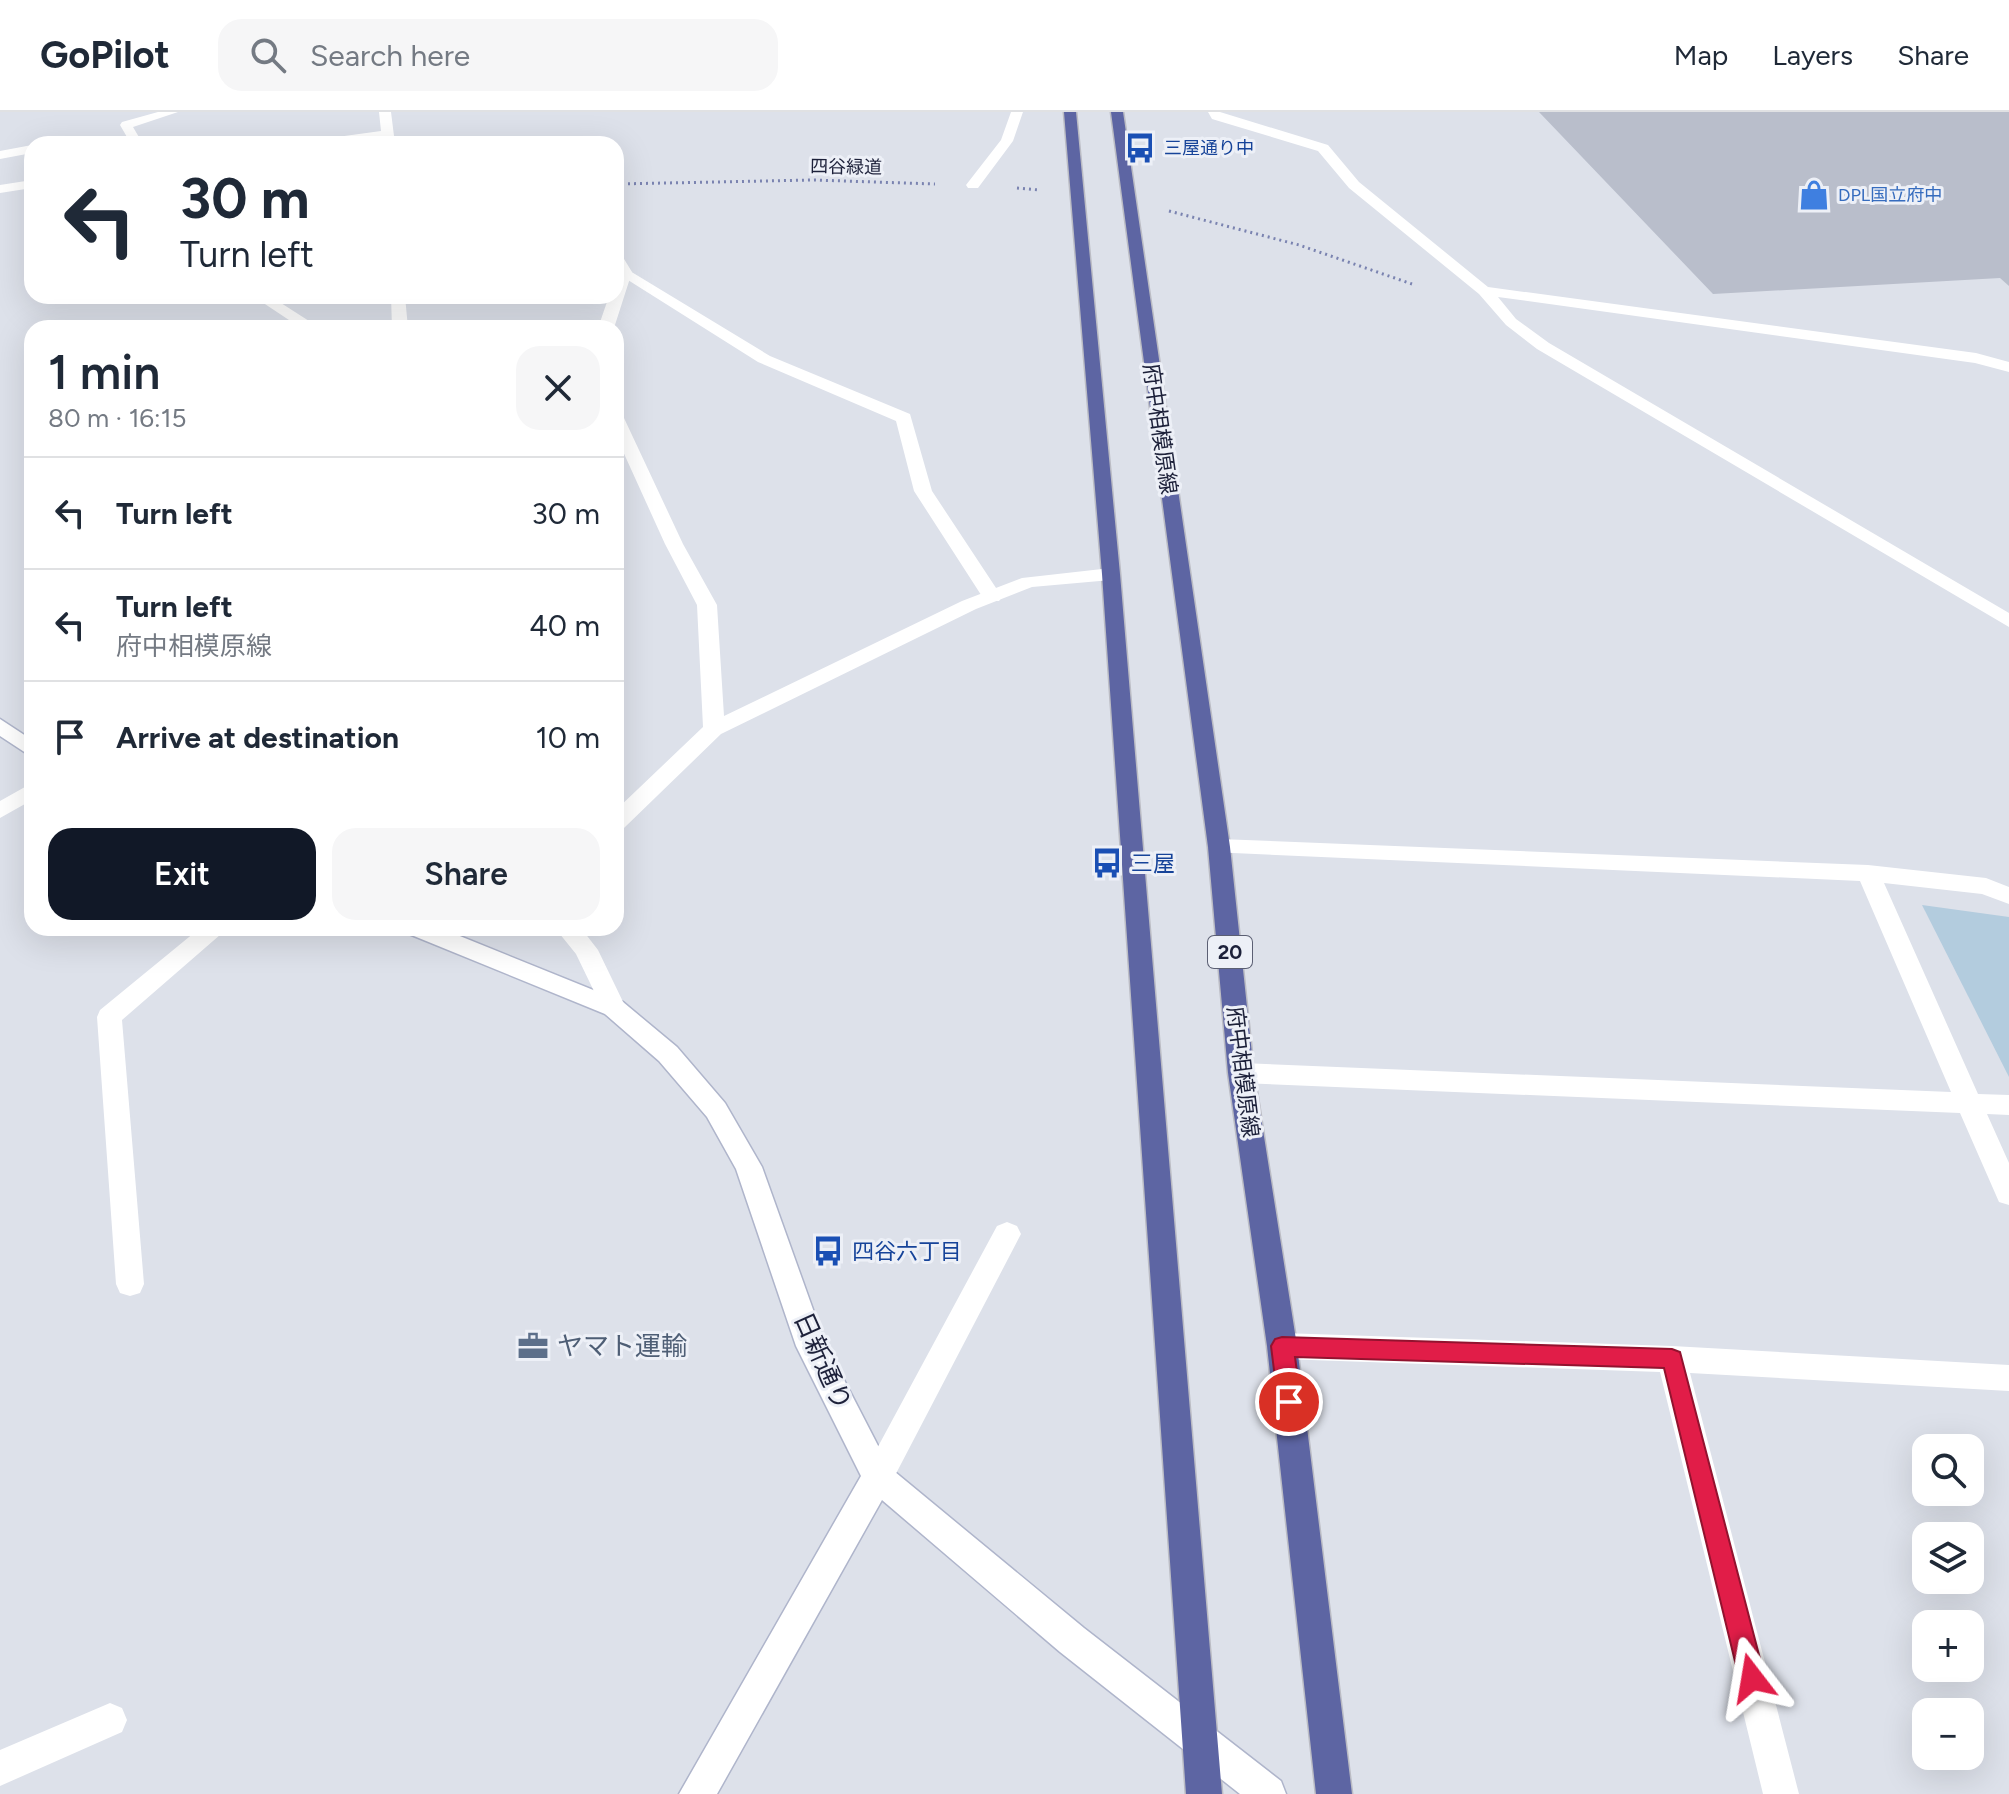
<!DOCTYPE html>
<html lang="en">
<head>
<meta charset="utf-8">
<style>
  :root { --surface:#fff; --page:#f6f6f7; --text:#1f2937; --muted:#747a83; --line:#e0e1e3; --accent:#111827 }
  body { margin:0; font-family:Figtree,"Noto Sans JP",sans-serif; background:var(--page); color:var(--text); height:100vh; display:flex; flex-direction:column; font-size:30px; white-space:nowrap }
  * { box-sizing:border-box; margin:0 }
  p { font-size:26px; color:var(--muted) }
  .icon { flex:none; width:44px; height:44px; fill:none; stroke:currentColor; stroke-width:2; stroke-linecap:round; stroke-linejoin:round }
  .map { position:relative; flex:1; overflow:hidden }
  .sheet { position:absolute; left:24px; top:208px; width:600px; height:616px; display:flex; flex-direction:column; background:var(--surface); border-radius:24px; box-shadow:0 8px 32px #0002 }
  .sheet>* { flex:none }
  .top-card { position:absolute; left:24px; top:24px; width:600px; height:168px; border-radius:24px; box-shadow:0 8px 32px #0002; background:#fff; color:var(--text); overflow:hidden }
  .buttons { position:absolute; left:1912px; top:1322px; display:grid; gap:16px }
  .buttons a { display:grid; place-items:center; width:72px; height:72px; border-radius:16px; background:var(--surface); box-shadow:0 8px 32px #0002; font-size:40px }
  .pin { position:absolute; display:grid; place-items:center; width:68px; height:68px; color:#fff; margin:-34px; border:4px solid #fff; border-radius:50%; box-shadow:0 2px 8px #0007 }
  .me { position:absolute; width:88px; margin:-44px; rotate:346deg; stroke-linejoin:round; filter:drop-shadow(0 0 6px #0008) }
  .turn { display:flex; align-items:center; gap:28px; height:168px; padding:0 24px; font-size:36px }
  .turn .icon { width:104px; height:104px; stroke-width:2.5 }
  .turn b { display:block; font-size:56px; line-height:68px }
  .round { display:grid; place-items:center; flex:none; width:84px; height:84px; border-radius:24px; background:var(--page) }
  .headline { display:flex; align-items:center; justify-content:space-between; height:136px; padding:0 24px }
  h1 { font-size:48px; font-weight:600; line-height:60px }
  .button { display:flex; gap:16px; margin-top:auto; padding:16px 24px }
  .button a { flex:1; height:92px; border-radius:24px; background:var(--accent); color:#fff; font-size:32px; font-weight:600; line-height:92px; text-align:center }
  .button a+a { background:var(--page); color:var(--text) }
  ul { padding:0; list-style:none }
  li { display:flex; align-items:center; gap:24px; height:112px; padding:0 24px; border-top:2px solid var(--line) }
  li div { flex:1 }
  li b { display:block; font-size:30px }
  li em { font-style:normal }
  header { display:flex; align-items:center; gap:48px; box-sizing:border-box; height:112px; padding:0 40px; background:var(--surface); border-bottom:2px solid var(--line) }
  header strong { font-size:38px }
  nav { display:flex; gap:44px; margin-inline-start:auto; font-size:28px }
  .search { width:560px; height:72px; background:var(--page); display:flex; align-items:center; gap:20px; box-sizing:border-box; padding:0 28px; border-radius:24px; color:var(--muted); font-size:30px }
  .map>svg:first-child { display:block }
  .green { fill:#b3ccde }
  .building { fill:#b9becb }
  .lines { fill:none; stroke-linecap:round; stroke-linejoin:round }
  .secondary-casing { stroke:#afb5cb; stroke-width:3 }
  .primary-casing { stroke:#bbbcc4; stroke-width:3 }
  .path { stroke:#7a83b0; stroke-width:3; stroke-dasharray:2 4; stroke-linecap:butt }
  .lane { fill:#fff; fill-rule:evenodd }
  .street { fill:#fff; fill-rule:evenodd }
  .secondary { fill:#fff; fill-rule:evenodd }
  .primary { fill:#5d65a3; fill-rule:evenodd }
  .route { fill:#e11d48; stroke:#92132f; stroke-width:2 }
  .labels { text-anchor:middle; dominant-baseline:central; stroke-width:6; stroke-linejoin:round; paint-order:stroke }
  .far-transit-label { font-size:18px; fill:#164399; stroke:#edf0f7; text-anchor:start }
  .far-street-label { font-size:18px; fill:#1d213a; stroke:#edf0f7 }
  .far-shop-label { font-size:18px; fill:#366cbe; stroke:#edf0f7; text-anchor:start }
  .shield { fill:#edf0f7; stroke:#5b5f73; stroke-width:2 }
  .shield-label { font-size:20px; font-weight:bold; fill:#1d213a }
  .street-label { font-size:22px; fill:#1d213a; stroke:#edf0f7 }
  .transit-label { font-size:22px; fill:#164399; stroke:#edf0f7; text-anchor:start }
  .near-service-label { font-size:26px; fill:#4e5e75; stroke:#edf0f7; text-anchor:start }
  .near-street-label { font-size:26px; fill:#1d213a; stroke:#edf0f7 }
</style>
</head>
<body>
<header>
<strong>GoPilot</strong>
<div class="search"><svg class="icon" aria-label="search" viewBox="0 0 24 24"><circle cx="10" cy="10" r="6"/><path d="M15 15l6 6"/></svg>Search here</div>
<nav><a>Map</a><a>Layers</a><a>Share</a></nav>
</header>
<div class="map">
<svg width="2009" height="1682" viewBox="0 0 2009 1682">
  <rect width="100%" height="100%" fill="#dde1ea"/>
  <!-- green -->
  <path class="green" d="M1922,793L2009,805V965Z"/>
  <!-- building -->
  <path class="building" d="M1539,0H2009V174L2000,166L1713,182Z"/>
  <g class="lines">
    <!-- secondary casing -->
    <g class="secondary-casing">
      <path id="secondary" d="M0,607L32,628V645L0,624Z
        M405,816H440L623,890L677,935L725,991L762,1055L825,1231L889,1355L1084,1516L1281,1669L1286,1682H1240L1060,1540L882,1388L717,1682H679L861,1364L796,1234L736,1057L707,1005L659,949L605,902L409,822Z"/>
    </g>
    <!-- primary casing -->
    <g class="primary-casing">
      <path id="primary" d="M1064,0H1076L1120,462L1222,1682H1186L1102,462Z
        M1111,0H1123L1230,735L1254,961L1297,1234L1352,1682H1316L1267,1234L1228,961L1208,735Z"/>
    </g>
    <!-- path -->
    <path class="path" d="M616,72L814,68L935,72
      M1017,76L1039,78
      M1169,99L1299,133L1412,172"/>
    <!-- lane -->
    <path class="lane" d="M158,0H178L133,15L143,32H131L120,13L122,10Z
      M32,33V41L0,47V39Z
      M625,156L770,244L910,302L932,379L1002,485L999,489H985L914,379L896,309L758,250L620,163V157Z
      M253,184H270L320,216H301Z
      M200,816H228L122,908L144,1172L140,1181L130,1184L120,1181L116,1172L97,905L100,898Z
      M110,1591L122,1596L127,1608L122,1620L0,1674V1638Z"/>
    <!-- street -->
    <path class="street" d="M379,0H391L395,32H383L382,27L343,32H309L315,28L381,19Z
      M1011,0H1023L1013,29L978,76H968L966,73L1001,28Z
      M1208,0H1220L1328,33L1359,70L1488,175L1976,241L2009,250V260L1975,251L1498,185L1516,207L1549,231L2009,501V515L1537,237L1506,213L1479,182L1349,76L1318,39L1212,7Z
      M32,68V76L0,81V73Z
      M616,141L621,142L632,160L614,216H598L609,184H616Z
      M391,184H405L408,216H392Z
      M616,301L624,306L683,432L717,493L724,604L962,489L1022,466L1111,456L1120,462L1111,468L1032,475L976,497L721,622L624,716L616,718V698L703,615L697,493L665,432L616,324Z
      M32,671V688L0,706V689Z
      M1219,727L1868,753L1986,766L2009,775V792L1982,782L1884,771L1978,982L2009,983V1003L1987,1002L2009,1051V1093L1999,1090L1960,1001L1241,971L1232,968L1228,961L1232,954L1241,951L1951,980L1860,769L1211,740L1208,735L1211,730Z
      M555,816H581L598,838L626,896L623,902L614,905L605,902L576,842Z
      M1007,1110L1017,1114L1021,1122L889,1375L878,1380L867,1375L862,1365L867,1355L997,1114Z
      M1282,1221L1672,1234L2009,1253V1279L1690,1261L1799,1682H1763L1660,1260L1282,1247L1272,1243L1267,1234L1272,1225Z"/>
    <!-- secondary -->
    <use href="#secondary" class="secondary"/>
    <!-- primary -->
    <use href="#primary" class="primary"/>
  </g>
  <!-- route -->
  <path class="route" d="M1282,1225L1672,1237L1680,1240L1765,1566L1761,1575L1752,1579L1743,1575L1739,1566L1664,1256L1295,1245L1301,1290L1297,1297L1289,1300L1281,1297L1278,1290L1271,1234L1275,1227Z"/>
  <!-- icons -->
  <defs>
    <g id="bus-bare" transform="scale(2.4)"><path d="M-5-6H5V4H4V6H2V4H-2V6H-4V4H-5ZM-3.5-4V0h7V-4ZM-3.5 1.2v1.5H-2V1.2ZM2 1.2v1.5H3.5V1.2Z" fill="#1a4fb4" stroke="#edf0f7" stroke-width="2.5" paint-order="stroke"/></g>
    <g id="shop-bare" transform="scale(2.4)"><path d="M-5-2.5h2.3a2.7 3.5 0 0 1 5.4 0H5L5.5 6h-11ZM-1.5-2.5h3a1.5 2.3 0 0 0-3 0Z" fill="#3f7fe0" stroke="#edf0f7" stroke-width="2.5" paint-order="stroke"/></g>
    <g id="office-bare" transform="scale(2.4)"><path d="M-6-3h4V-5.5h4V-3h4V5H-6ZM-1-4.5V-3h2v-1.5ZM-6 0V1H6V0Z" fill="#5c6f8a" stroke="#edf0f7" stroke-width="2.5" paint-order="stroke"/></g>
  </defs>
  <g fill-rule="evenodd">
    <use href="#bus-bare" x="1140" y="36"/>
    <use href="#shop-bare" x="1814" y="83"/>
    <use href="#bus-bare" x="1107" y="751"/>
    <use href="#bus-bare" x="828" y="1139"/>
    <use href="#office-bare" x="533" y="1234"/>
  </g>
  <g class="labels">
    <!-- far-transit labels -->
    <g class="far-transit-label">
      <text x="1164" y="36">三屋通り中</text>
    </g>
    <!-- far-street labels -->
    <g class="far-street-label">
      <text transform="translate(846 55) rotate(1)">四谷緑道</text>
    </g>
    <!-- far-shop labels -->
    <g class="far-shop-label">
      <text x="1838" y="83">DPL国立府中</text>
    </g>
    <!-- shield labels -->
    <rect class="shield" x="1208" y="824" width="44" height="32" rx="6"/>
    <g class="shield-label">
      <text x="1230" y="840">20</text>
    </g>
    <!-- street labels -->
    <g class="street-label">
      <text transform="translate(1160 317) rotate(82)">府中相模原線</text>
      <text transform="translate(1243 960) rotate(83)">府中相模原線</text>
    </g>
    <!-- transit labels -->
    <g class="transit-label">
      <text x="1131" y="751">三屋</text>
      <text x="852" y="1139">四谷六丁目</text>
    </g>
    <!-- near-service labels -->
    <g class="near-service-label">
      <text x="557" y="1234">ヤマト運輸</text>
    </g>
    <!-- near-street labels -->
    <g class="near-street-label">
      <text transform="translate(823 1249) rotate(66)">日新通り</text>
    </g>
  </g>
</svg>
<div class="buttons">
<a><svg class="icon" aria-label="search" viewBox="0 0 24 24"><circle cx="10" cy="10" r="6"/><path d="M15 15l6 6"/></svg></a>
<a><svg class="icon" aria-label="layers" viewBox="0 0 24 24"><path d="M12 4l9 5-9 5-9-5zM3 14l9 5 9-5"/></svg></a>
<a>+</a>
<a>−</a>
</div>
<div class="pin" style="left:1289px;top:1290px;background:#d93025"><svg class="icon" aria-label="arrive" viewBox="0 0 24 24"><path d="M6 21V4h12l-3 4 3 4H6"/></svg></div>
<svg class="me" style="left:1752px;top:1566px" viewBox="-20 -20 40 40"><path d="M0-17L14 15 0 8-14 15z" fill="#e11d48" stroke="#fff" stroke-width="4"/></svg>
<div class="top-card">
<div class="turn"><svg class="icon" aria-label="left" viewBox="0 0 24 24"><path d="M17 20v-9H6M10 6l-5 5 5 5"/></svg><div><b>30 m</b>Turn left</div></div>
</div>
<section class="sheet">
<div class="headline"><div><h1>1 min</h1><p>80 m · 16:15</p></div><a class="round"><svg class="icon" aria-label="close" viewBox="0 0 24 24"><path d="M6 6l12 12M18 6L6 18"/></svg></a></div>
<ul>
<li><svg class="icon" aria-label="left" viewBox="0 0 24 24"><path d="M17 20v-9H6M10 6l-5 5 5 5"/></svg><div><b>Turn left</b></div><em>30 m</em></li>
<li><svg class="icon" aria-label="left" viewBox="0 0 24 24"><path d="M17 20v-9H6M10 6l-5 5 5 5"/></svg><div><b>Turn left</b><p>府中相模原線</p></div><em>40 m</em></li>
<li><svg class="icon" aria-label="arrive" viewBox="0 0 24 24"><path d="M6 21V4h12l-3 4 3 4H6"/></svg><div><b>Arrive at destination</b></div><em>10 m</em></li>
</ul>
<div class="button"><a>Exit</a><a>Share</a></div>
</section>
</div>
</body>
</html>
